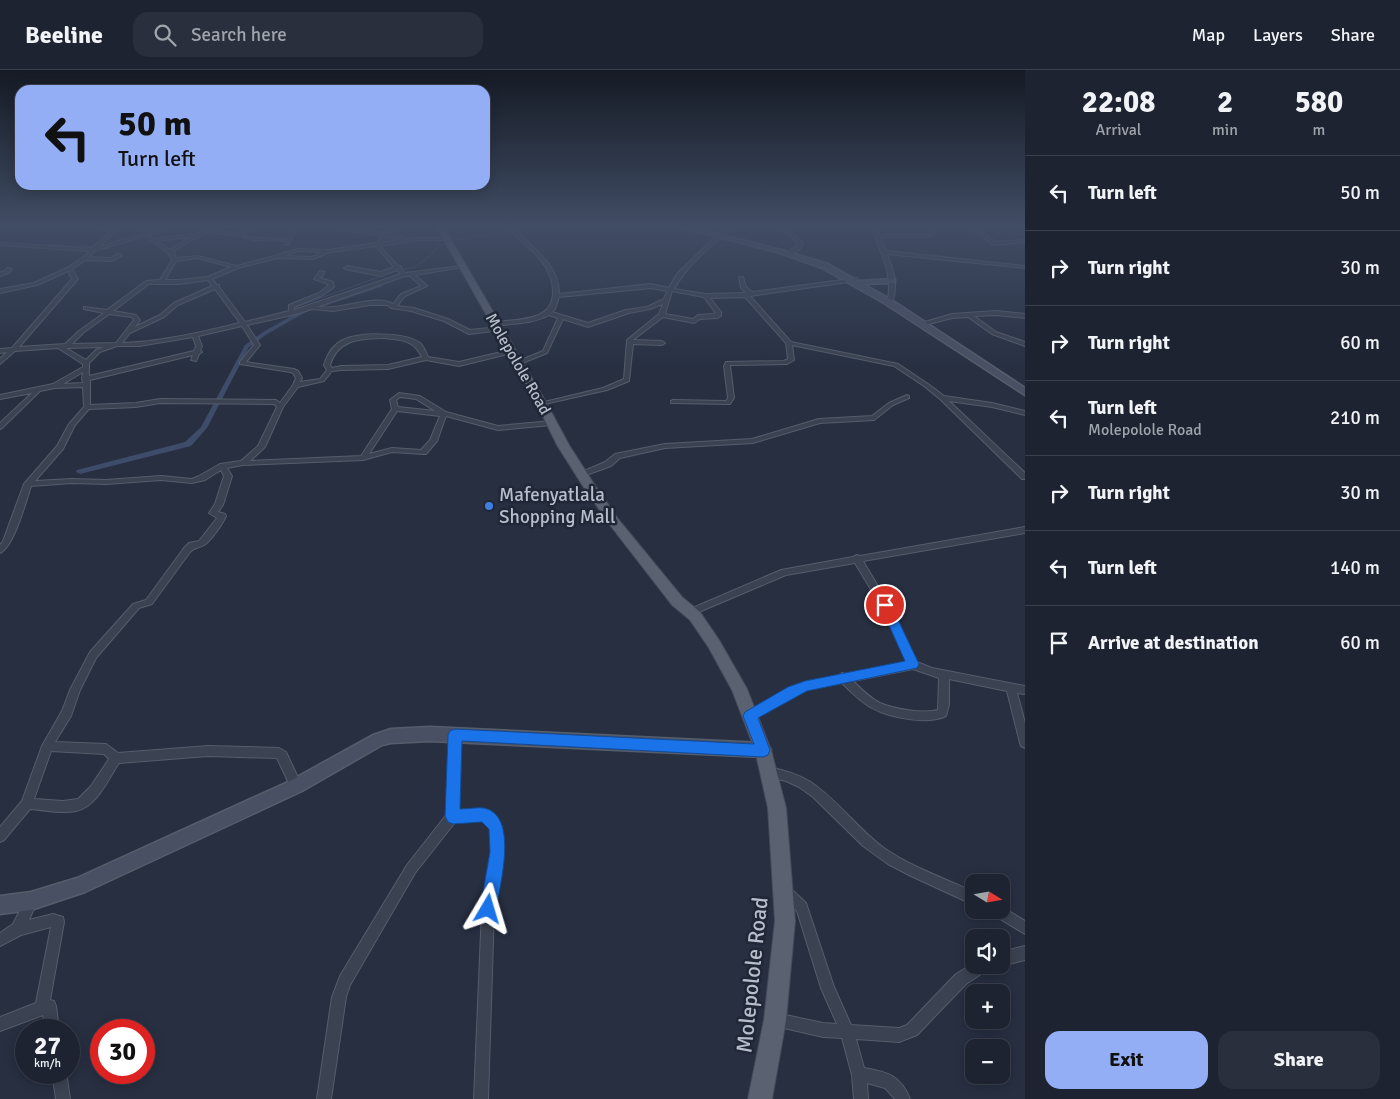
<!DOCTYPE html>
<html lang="en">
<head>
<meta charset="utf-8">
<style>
  :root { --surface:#1d2331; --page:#2a2f3d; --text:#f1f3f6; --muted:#a0a4ab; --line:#3b404d; --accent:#93aef5 }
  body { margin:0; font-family:Signika,sans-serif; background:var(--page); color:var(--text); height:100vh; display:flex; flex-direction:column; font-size:19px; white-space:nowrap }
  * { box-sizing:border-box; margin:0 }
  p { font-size:16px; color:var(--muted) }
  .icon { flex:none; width:28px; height:28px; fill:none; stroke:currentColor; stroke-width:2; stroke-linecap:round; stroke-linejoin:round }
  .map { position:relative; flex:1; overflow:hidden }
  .drawer { display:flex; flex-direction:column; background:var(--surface); width:375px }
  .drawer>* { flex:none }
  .top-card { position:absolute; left:15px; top:15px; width:475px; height:105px; border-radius:15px; box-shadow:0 2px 12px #0003,0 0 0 1px var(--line); background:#93aef5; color:#111; overflow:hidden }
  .needle { width:32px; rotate:101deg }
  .buttons { position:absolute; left:965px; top:804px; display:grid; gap:10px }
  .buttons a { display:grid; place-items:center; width:45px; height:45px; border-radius:10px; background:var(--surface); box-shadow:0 2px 12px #0003,0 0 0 1px var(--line); font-size:25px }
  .speed { position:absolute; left:15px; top:949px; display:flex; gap:10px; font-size:25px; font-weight:700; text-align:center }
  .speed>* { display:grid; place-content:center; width:65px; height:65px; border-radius:50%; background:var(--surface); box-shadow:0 2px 12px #0003,0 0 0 1px var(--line); line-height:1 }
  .speed small { font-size:12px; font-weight:400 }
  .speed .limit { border:8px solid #d22; background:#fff; color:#111 }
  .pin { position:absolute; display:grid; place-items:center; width:42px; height:42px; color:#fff; margin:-21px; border:2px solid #fff; border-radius:50%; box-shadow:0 1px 5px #0007 }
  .me { position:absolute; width:55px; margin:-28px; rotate:7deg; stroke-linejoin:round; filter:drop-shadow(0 0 4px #0008) }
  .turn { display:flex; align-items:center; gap:18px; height:105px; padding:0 20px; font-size:22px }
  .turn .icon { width:65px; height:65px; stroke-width:2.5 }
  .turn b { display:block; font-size:35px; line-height:42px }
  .eta { display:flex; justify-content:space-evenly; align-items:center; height:85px; text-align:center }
  .eta b { font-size:30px; font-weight:700; line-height:35px }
  .action { display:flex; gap:10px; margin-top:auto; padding:10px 20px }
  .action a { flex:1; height:58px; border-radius:15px; background:var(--accent); color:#111; font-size:20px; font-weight:700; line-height:58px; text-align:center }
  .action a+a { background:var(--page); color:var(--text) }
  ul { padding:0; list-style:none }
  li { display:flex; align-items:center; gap:15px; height:75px; padding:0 20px; border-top:1px solid var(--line) }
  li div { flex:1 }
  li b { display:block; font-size:19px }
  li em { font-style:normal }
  header { display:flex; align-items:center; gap:30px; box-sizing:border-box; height:70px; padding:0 25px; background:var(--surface); border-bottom:1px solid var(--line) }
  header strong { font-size:24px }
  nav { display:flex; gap:28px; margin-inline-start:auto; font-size:18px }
  .search { width:350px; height:45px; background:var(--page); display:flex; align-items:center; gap:12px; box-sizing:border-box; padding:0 18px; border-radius:15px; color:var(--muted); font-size:19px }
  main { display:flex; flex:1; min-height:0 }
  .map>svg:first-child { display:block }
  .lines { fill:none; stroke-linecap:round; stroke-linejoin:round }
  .stream { stroke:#3e4b69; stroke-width:1 }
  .canal { fill:#3e4b69; fill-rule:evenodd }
  .street-casing { stroke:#565d6b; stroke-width:2 }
  .secondary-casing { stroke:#565d6b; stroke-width:3 }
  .primary-casing { stroke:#454b5a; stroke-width:2 }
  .street { fill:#3b4251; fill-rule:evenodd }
  .secondary { fill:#495064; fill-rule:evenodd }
  .primary { fill:#5a6171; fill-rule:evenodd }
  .route { fill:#1a73e8; stroke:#114b97 }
  .shop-dot { fill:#3f7fe0; stroke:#202736; stroke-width:2 }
  .labels { text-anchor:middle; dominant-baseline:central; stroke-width:5; stroke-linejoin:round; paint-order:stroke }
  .far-street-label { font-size:16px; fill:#b8bdcb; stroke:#202736 }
  .poi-label { font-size:19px; fill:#b8bdcb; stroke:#202736; text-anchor:start }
  .near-street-label { font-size:22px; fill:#b8bdcb; stroke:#202736 }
</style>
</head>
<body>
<header>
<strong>Beeline</strong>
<div class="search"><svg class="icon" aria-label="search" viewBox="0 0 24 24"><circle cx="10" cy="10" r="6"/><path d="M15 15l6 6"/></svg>Search here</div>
<nav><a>Map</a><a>Layers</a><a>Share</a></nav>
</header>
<main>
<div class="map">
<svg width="1025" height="1029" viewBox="0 0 1025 1029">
  <rect width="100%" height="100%" fill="#272f41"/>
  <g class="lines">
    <!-- stream -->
    <path class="stream" d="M296,237L393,202L415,197L429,187L438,176L446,172L534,156"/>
    <!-- canal -->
    <path class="canal" d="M379,215L384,216L306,242L267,264L249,277L207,358L191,376L80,404L76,402L77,400L185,372L201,357L245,275L263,262L302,240Z"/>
    <!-- street casing -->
    <g class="street-casing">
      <path id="street" d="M86,156H121L99,177L143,164L142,156H146L148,163L170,156H178L149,165L154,169L192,164L194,165L209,158L211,159L210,160L237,163L252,156H259L241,164L253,168L287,169L294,156H298L289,174L287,175L285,174L286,171L253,170L237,165L206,163L188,172L173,182L176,188L198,186L236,196L271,187L297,179L329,180L376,173L383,166L318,156H333L385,163L392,156H397L390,164L406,169L419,168H448V170H419L380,176L398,196H401V198L405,203L461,196L463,197L415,205L427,216L405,226L397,236L414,238L448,249L470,260L499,257L501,258V260L469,264L444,251L411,241L391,238L387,235H370L333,241L312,239L292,245L247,255L260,275L246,292L294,299L298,301L302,308L300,312L320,309L327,300L324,295C327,285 333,275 343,270C359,262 405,262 420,273C424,277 426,282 428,287L459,292L510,280L512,281V283L459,296L426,290L388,299L341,300L332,301L324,311L298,317L283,337L265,377L250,391L361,386L392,339L390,330L399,323L420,326L446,342L498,356L552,351L555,353L552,355L498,360L446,346L437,371L426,384H423L392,382L363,390L243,395L227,398L232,406L223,435L218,442L225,444L226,446C224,452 210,472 204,475C198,479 196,476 190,482L152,534L139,538L96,588L80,620L71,646L55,672L106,674L118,683L208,676L279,678L286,682L302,716L300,720L296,721L292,720L277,688L208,686L119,693C108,709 97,737 76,741C61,744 45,740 30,739L4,770L0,772V757L22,731L42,676L62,641L70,620L90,582L133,534L146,530L184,478L189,473L199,471L217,448L209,443L215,434L224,406L221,400L205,410L192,413L161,410L106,414L72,413L31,416C26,431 14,477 0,483V475L3,471L24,414L57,376L69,354L84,337L83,317L55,318L40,321L2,358L0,359V353L32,323L0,329V325L53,314L83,297V294L58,278L15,281L0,294V289L7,282L0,283V279L12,278L72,209L68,201L37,215L0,223V219L34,213L67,198L88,184L89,181L0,175V173L91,178L113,159H100ZM145,166L168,183L172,190L160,210L146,211L107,240L84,237V239L104,243L79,261L65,274L19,277L78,209L72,199L86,190L112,191L121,186V184H117L111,188L90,187L94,181ZM191,167L170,180L157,171ZM388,167L400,170L382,173ZM376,176L394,197L381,202L347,196L344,198L345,199L381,206L397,200L401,204L294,240V237L323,225L334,217L333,212L320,208L325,202L320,201L314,209L328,214V216L319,223L289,235V241L245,252L219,217V215H217L212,209L238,198L277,188L313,189L330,182ZM297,181L322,182L312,187L285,186ZM198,188L231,197L208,207L179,210H165L176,191ZM405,206H410L421,216L401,224L393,234C380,225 349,236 333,237C328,238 323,237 317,237ZM208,210L212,216L174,233L160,245L135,257L140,250L136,245L113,241L149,214H179ZM215,219L240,253C201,262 162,272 122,273L130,263L164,247L178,235ZM109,244L132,247L134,250L116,273L72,274L83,263ZM242,256L254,275L240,292V294L290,302L293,303L296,308L293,315L280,333L276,330L160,329L136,333L90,335V310L193,285L191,290L196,291L199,284L202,282L200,281L202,276L198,266ZM193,267L196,276L194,281L89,306V293L100,282L117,276H139ZM383,268C401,270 413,269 422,287L388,295L341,296L332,298L330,295C338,269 359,269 383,268ZM104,277L96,280L86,290L66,278ZM83,302L82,309L83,313L63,314ZM400,327L416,329L435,341L398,337L396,330ZM160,333L274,334L277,337L258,376L241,391L220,394L199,406L192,409L161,406L106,410L72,409L35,411L63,379L75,355L89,339L136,337ZM397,341L440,346L430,370L421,380L392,378L369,384ZM51,681L104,684L109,689L91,716L78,729L63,731L34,729Z
        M506,156H511C530,177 559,192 559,224L651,214L669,218L677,204L717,165L729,156H734C712,175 688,194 674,219L706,224L746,223L741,218L739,207H743L746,217L752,222L857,208V210L855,211L750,226L791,272L898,294L928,314L944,326L992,333L1025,341V345L992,337L949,331L1025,403V409H1022L940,329L924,316L894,296L792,275L794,290L787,294L730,295L734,328L730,334L671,333V331L673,330L726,331L728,328L724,296L726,292L784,291L788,289L786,273L745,227L710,228L721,242V246L718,248L700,249L694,253L663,247L633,270L662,271L665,273L662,275L633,274L629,311L607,320L540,335V333L603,318L624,309L627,270L659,244L663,234L650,239L629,243L588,257L563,249L547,283L520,294H516V292L543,281L558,248L549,245C533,254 514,253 496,256L493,254L496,252C518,249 554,252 553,221C553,210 547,197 540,189C530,177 516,168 506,156ZM651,218L667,221L664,229L647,237L626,240L588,253L552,242L555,239L559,227ZM672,221L704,227L715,242V244L698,245L693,249L665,244Z
        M778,156H783L803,173L801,178L792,185L788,184L798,173Z
        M871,156H875L879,165H927C929,158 936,156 942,156L932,163L931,166L929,167H880L886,181L1025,196V198L887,184C893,199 898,214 893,230L885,232V230L888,228C893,202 879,179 871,156Z
        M968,156H973L996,172L1025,170V172L993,175Z
        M7,198L12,199L9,203L0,206V202L5,201Z
        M996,241L1025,244V248L996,245L974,246L996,262L1025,272V276L992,264L968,247L952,248L921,256L918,254L952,244Z
        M907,325L909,326V328L893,335L874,350L820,353L753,373L665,378L620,388L611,396L589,404H583L582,402L605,392L615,384L665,374L752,369L819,349L872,346L889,333Z
        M1025,457V463L863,491L889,535L917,592L932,598L1025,616V624L1017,623L1025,653V678L1021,676L1020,673L1007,621L949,609V635L946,646C927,655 890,648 872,638C861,632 851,622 842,613L806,620L796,624L754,649L750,650L746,649L745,646L746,643L788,618L805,612L838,606L842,603L845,604L907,592L881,536L855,493L786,505L694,544H688L686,542L688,540L781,500L853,487L857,485L860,486ZM913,599L939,608L938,640C923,644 894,639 880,633C870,628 861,619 853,611Z
        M455,660L459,662L460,665L459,740L484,739L496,746L502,757L503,782L494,839L488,1029H474L482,839L491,782L490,758L488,754L483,751H456L415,803L350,915L346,927L331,1029H317L332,927L340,906L407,795L447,744L450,665L451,662Z
        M769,697C783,700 797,704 809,711C837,729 857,758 884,778C911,797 944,808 974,822V835L911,806L888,794L863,776L813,727L799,717L786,711L765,706L764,702L765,698Z
        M785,815L789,817L806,833L834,917L851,955L899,958L907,955L956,904L974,893V895H989L987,900L966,914L917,965L899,972L856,969L864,998C888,1002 901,1006 910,1029H895L885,1018L867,1013L868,1029H854L852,1005L842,968L823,967L771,955L769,950L771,945L776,943L823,953L837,954L821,918L797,841L781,825L779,821L781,817Z
        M31,825L35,827L37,831L29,850L53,844L63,847L64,852L50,930L54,931L56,936L59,960H45L43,945L0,961V947L36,933L51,857L21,865L0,876V863L13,854L27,827Z
        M1001,836L1025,851V864L992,844L990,840H1001Z
        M1025,876V890L1001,896L1000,895H1001V882Z
        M52,1002H66L70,1029H56Z"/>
    </g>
    <!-- secondary casing -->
    <g class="secondary-casing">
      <path id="secondary" d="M675,156H687L781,180L828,194L858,211L895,209V213H892L863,214L890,229L1025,318V325L884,233L822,198L777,182Z
        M430,657L763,673L768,675L771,680L768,685L763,687L430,671L391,673L382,675L302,721L85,822L31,840L0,844V826L31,822L77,808L290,711L373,665L391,659Z"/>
    </g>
    <!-- primary casing -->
    <g class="primary-casing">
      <path id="primary" d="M436,156H443L547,334L569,375L592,411L618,449L682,527L700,542L719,570L747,619L771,680L786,738L795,851L786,950L772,1029H748L764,950L775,851L768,738L755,680L732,620L709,578L690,550L672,535L610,455L581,413L557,375L537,334Z"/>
    </g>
    <!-- street -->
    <use href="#street" class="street"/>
    <!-- secondary -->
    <use href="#secondary" class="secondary"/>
    <!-- primary -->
    <use href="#primary" class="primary"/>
  </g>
  <!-- sky -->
  <linearGradient id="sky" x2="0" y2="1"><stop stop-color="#151a24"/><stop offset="0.52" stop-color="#414d65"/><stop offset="1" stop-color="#414d65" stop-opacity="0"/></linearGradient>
  <rect width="1025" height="300" fill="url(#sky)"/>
  <!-- route -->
  <path class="route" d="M885,530L891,535L919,594L917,598L807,621L758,648L770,680L768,685L763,687L462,671L460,739C468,739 477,737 484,738C519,745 500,815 496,839L494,845L488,847L482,845L480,839L490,782L489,759L482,752L453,754L448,752L445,746L448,665L450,661L455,659L754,674L743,646L745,642L788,617L805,611L905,591L880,535Z"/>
  <!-- markers -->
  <circle class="shop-dot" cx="489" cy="436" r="5"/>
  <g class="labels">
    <!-- far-street labels -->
    <g class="far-street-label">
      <text transform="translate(518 294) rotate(60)">Molepolole Road</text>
    </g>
    <!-- poi labels -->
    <g class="poi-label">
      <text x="499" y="425">Mafenyatlala<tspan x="499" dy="22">Shopping Mall</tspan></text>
    </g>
    <!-- near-street labels -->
    <g class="near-street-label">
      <text transform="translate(752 905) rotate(-84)">Molepolole Road</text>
    </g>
  </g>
</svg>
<div class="buttons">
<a><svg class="needle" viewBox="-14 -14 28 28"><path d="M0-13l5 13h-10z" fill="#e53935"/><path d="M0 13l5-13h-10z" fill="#a0a4ab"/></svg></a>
<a><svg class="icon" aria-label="sound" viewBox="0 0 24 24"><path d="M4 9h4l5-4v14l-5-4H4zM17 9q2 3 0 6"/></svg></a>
<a>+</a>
<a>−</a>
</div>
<div class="speed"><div>27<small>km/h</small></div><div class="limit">30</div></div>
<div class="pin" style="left:885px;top:535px;background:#d93025"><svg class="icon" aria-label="arrive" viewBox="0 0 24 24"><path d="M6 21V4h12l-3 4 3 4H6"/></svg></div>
<svg class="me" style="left:488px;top:839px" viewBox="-20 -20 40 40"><path d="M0-17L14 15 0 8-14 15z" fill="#1a73e8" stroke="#fff" stroke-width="4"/></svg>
<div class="top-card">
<div class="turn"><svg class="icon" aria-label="left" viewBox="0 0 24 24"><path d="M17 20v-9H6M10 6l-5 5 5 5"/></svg><div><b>50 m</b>Turn left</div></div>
</div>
</div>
<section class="drawer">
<div class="eta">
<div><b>22:08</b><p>Arrival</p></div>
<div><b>2</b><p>min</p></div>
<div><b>580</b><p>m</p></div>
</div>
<ul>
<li><svg class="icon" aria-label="left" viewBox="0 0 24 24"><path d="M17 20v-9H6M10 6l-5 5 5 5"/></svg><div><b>Turn left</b></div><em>50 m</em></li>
<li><svg class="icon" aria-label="right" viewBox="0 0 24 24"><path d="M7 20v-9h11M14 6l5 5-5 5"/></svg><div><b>Turn right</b></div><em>30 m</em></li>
<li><svg class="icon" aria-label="right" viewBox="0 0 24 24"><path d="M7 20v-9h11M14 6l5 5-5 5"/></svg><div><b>Turn right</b></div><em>60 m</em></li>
<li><svg class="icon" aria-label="left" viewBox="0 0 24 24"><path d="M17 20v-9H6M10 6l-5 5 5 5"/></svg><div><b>Turn left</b><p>Molepolole Road</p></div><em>210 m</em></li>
<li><svg class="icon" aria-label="right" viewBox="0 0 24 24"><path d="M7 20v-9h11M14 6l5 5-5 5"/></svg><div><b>Turn right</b></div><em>30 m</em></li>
<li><svg class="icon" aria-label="left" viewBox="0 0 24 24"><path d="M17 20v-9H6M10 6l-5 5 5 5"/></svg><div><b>Turn left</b></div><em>140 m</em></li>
<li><svg class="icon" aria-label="arrive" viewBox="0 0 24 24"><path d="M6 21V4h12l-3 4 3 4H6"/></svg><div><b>Arrive at destination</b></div><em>60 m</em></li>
</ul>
<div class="action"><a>Exit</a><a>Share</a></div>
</section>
</main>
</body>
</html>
